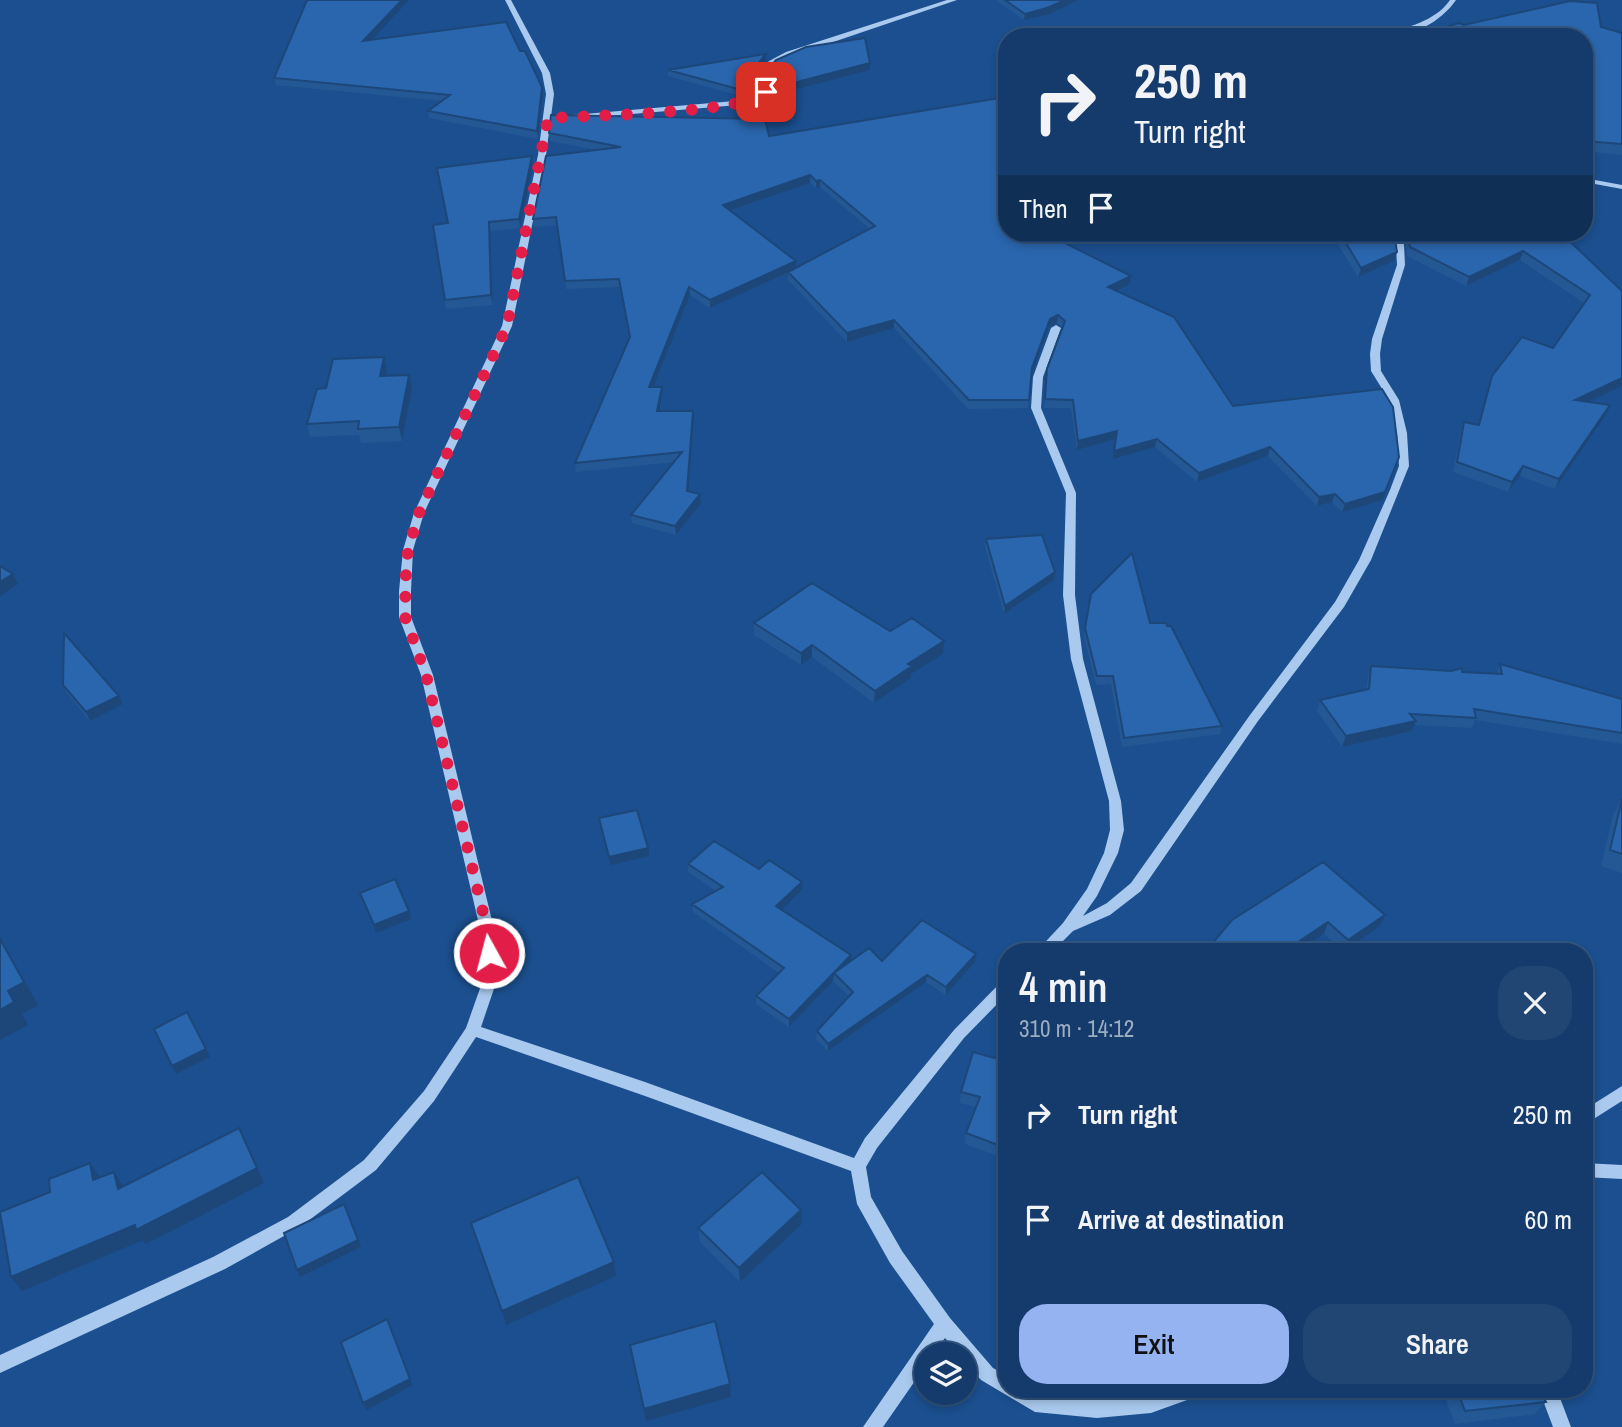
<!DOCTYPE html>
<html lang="en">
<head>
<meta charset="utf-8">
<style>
  :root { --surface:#143b6b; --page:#214673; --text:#f1f3f6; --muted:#9dadc1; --line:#33557e; --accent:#95b2f1 }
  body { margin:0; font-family:"Archivo Narrow",sans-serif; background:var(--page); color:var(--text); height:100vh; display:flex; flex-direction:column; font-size:26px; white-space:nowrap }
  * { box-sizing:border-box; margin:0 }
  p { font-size:23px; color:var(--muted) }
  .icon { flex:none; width:38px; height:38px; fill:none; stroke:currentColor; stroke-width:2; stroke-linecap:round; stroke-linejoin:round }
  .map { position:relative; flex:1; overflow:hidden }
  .details { position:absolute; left:998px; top:943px; width:595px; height:455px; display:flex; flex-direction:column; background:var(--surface); border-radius:28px; box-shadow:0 4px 10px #0003,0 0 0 2px var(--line) }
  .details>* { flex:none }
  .guide { position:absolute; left:998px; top:28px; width:595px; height:214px; border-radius:28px; box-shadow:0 4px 10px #0003,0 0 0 2px var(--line); background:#143b6b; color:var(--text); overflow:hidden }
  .fabs { position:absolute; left:914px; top:1342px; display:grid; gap:14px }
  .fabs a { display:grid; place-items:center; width:63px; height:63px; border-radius:50%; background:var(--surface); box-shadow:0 4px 10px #0003,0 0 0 2px var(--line); font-size:35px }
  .pin { position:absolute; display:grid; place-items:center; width:60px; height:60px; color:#fff; margin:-30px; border-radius:14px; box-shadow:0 4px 10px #0006 }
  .me { position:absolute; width:77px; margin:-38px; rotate:353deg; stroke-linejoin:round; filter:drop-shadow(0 0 5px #0008) }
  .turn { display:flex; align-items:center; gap:24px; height:147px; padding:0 21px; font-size:32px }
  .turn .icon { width:91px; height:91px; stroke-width:2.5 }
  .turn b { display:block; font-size:49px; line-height:60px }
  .then { display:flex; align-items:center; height:66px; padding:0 21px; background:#0003; gap:14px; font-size:26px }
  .round { display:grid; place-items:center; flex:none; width:74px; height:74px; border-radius:28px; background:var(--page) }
  .head { display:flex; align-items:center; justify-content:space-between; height:119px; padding:0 21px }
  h1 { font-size:42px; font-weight:600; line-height:52px }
  .action { display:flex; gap:14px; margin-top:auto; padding:14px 21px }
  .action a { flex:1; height:80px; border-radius:28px; background:var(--accent); color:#111; font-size:28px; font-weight:600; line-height:80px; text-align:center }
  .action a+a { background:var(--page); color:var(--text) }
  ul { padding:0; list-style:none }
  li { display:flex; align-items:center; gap:21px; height:105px; padding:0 21px }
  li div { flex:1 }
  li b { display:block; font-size:26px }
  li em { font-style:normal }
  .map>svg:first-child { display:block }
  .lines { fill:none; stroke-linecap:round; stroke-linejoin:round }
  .minor { fill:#a9c9ee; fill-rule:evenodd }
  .wall { fill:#245895; fill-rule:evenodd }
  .shaded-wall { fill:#1d4779 }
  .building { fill:#2a66ad; stroke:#1d4779; stroke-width:2 }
  .route { stroke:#e11d48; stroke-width:12; stroke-dasharray:0 21.6 }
</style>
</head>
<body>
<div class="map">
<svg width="1622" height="1427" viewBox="0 0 1622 1427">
  <rect width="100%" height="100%" fill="#1b4f8f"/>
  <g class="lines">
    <!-- minor -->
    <path class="minor" d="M505,0H511L550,73L554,94L546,155L512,326L424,513L413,550L411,591V617L433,675L494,929L498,977L481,1027L645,1082L854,1158L865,1138L954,1030L1001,982L1006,980V995L964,1038L877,1148L866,1167L871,1197L902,1251L950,1318L993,1368L1006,1375V1390H1029L1037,1394L1097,1400L1151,1395L1168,1390H1201L1198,1396L1151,1413L1097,1418L1035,1412L981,1380L964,1361V1354H959L945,1338L933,1354H926V1365L883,1427H863L934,1324L890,1263L857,1204L851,1171L645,1096L476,1037L434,1101L376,1170L300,1227L225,1269L0,1373V1355L213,1257L288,1217L364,1160L424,1091L466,1028L484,977L480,929L421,675L399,617V591L403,550L414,513L502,326L538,155L546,94L542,73Z
      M947,0H957L792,56L775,65L767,73L770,93L764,99L750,104L573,119L569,117L573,115L746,100L758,95L763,91L760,71L769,61L786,52Z
      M1450,0H1456C1441,22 1412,37 1385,37C1407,25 1434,23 1450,0Z
      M1584,178L1622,185V189L1584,182Z
      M1392,233H1400L1404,245L1405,265L1382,339L1380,354L1381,371L1399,400L1407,433L1409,466L1371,560L1344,607L1258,721L1141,891L1110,915L1073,931L1052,952H1036L1063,923L1087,889L1104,853L1110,830L1109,801L1071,659L1063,595L1066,493L1031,408L1033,377L1051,328L1056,325L1061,328L1043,377L1041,408L1076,493L1075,595L1083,659L1121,801L1124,830L1118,853L1097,896L1083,916L1107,903L1131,883L1250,715L1335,602L1359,560L1390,490L1399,466L1397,433L1389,400L1371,371L1370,354L1372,339L1397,265L1396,245Z
      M1622,1086V1101L1584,1125V1110Z
      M1584,1163L1622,1165V1179L1584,1177Z
      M1539,1390H1557L1571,1427H1553Z"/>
  </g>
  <!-- wall -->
  <path class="wall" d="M997,0H1078L1047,15L1024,20L998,2Z
    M1464,25L1622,33V155L1584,151V37Z
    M371,40L520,51L542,87L543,94L538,139L429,118L428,111L441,101L276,85L274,78Z
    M766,60L758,70L760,90L745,97L668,76V70Z
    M549,133L769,136L1006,233L1131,276L1130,284L1116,291L1233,406L1396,466L1383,500L1342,512L1332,502L1317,506L1268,456L1197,482L1155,447L1113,459L1116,439L1077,450L1071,408H1044L1046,378L1062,327L1057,323L1049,327L1031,375L1028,408L968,409L894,328L847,342L788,280V273L710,308L690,295L653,387H662V395L660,411L694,419L689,491L700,494L701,503L676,535L632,523L631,515L674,462L576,472L575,463L629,338L620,287L566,289L557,225L534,227L533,219L597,150L550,141ZM810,183L816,188L820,187L870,229L796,268L730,211Z
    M532,156L533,165L520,228L490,231L493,305L446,309L433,225L448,223Z
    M1340,233L1397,252L1394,261L1358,277L1337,243Z
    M1401,233H1561L1622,291V386L1588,402L1606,415L1555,489L1520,476L1508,492L1453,472L1461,431L1464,422L1478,425L1492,376L1553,348L1584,303L1520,260L1466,286L1407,256L1406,244Z
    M384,357L387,371L386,376L412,389L402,441L361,443L359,435L310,437L307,424L326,388Z
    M986,539L1054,580L1004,614L985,547Z
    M1091,594L1150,623L1167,626L1222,726L1220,734L1122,747L1111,684L1096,685L1084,636Z
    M754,623L890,631L943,654L911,674V678L874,703L812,657L801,665L754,635Z
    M1500,664L1622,699V744L1475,720L1472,728L1414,725L1412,731L1342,747L1317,711L1320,700L1366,690L1368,676L1371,666L1496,674Z
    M63,685L119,696L123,704L90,721L67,693Z
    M1622,799V873L1601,866L1613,815Z
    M688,864L759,869L802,882V890L782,909L851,961L975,962L946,995L926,982L828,1051L816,1039L817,1031L849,996L833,981L789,1027L756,1004V996L779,973L693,912L692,904L716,891L688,872Z
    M1385,915L1380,926L1344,951L1324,934L1296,952H1205L1232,920Z
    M1006,1044V1159L965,1144L966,1133L976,1107L960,1103L961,1092L995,1058Z
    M802,1224L740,1282L700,1242L698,1228Z
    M1442,1390H1540L1546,1402L1535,1414L1455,1424Z"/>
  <!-- shaded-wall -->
  <path class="shaded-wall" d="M402,0H409L364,48L363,41Z
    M1065,0H1078L1047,15L1024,20L1025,14Z
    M766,54V60L757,71V65Z
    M870,63V70L770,96V89Z
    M760,83V90L745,97V91Z
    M542,87L543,94L538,139L537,131Z
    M532,156L533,165L520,228L519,219Z
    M810,175V183L723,213V205Z
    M820,180V187L816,188V181Z
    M489,222L490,231L493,305L491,295Z
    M1523,251L1520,260L1466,286L1469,277Z
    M1397,252L1394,261L1358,277L1361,268Z
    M796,261V269L710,308V300Z
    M1131,276L1130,284L1107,296L1108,287Z
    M689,287L690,295L650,395L649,387Z
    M1058,315L1057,323L1049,327L1031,376L1032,368L1050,319Z
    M894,320V328L847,342V333Z
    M384,357L387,371L383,390L380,376Z
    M409,375L412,389L402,441L399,427Z
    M1622,378V386L1571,410L1575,400Z
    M662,387V395L658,420L657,411Z
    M1610,405L1606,415L1555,489L1559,479Z
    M693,411L694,419L688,499L687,491Z
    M1117,431L1116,439L1077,450L1078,441Z
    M1157,439L1155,447L1113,459L1114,451Z
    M1270,447L1268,456L1197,482L1199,473Z
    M1399,457L1383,500L1342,512L1345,504Z
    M1523,466L1520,476L1508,492L1512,482Z
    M700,494L701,503L676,535L675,526Z
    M1335,494L1332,502L1317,506L1319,497Z
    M1055,572L1054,580L1004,614L1005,606Z
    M13,574L18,584L0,596V582Z
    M944,641L943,654L911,674V678L874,703L875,691L908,664Z
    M812,645V657L801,665V653Z
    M119,696L123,704L90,721L86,712Z
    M1416,721L1412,731L1342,747L1346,736Z
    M648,848L649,856L610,865L609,857Z
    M802,882V890L777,914L776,906Z
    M409,911L411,919L376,933L374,925Z
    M1385,915L1380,926L1344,951L1348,940Z
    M1328,922L1324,934L1296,952H1283Z
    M0,938L38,1005L22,1014L28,1025L0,1040V1010L8,991Z
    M976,954L975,962L946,995V987Z
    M851,955V963L834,973Z
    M834,973L833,981L789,1027V1019Z
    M927,975L926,982L828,1051V1044Z
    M206,1049L210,1057L176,1074L172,1066Z
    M239,1128L264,1183L146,1244L143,1240L22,1291L11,1277L135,1225Z
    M90,1163L100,1178L93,1180Z
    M114,1172L123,1186L118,1189Z
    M344,1204L361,1247L300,1277L297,1270Z
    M801,1210L802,1224L740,1282L739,1268Z
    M614,1262L616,1276L506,1325L502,1311Z
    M387,1319L413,1385L367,1410L363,1403Z
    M730,1384L731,1397L646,1421L644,1409Z"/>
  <!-- building -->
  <path class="building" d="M307,0H402L363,41L506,22L520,51H525L542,87L537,131L428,111L450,95L274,78Z
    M1005,0H1065L1047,8L1025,14Z
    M1570,1L1597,3L1601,27L1622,33V144L1584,141V37H1416L1459,23L1464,25Z
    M865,38L870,63L770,89L772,86L770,67L776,60L806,47Z
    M766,54L757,65L760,83L745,91L668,70Z
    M1006,97V233H1045L1131,276L1108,287L1174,317L1233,406L1382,389L1393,407L1399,457L1385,492L1345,504L1335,494L1319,497L1270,447L1199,473L1157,439L1114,451L1117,431L1078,441L1073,400L1045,399L1047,369L1065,321L1058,315L1050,319L1032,368L1029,400H969L894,320L847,333L788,272L875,226L820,180L816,181L810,175L723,205L796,261L710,300L689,287L649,387H662L657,411H693L687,491L700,494L675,526L631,515L682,452L575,463L630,337L619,279L565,281L556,217L533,219L546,156L621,147L549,133L551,115L765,119L769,136Z
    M532,156L519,219L489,222L491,295L445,300L433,225L448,223L437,168Z
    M1340,233H1394L1397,252L1361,268Z
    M1408,233H1561L1622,291V378L1575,400L1610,405L1559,479L1523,466L1512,482L1457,462L1464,422L1479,425L1492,376L1522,337L1553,348L1590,295L1523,251L1469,277L1410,247Z
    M384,357L380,376L409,375L399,427L358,429L359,421L307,424L317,389L326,388L333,359Z
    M1042,535L1055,572L1005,606L986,539Z
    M1132,553L1150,623H1166L1167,626H1171L1222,726L1124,738L1113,676H1097L1085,628L1091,594Z
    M0,566L13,574L0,582Z
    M812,583L890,631L912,618L944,641L908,664L912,666L875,691L812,645L801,653L754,623Z
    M64,633L119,696L86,712L63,685Z
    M1500,664L1622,699V733L1474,709L1476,718L1410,714L1416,721L1346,736L1320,700L1369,689L1371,666L1451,671L1462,668V672L1502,674Z
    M1622,799V854L1610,850Z
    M637,810L648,848L609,857L599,818Z
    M714,841L759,869L769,860L802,882L776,906L851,955L789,1019L756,996L784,968L692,904L723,887L688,864Z
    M1323,862L1385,915L1348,940L1328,922L1283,952H1279L1271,946L1266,952H1205L1232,920Z
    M395,879L409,911L374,925L360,893Z
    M922,920L976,954L946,987L927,975L828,1044L817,1031L853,992L834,973L869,948L882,961Z
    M0,939L24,982L8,991L14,1002L0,1010Z
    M187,1012L206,1049L172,1066L154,1029Z
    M1006,1044V1148L966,1133L980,1097L961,1092L973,1052L995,1058Z
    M239,1128L257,1168L136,1230L135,1225L11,1277L0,1212L50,1192L49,1179L90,1163L93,1180L114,1172L118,1189Z
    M762,1172L801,1210L739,1268L698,1228Z
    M578,1177L614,1262L502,1311L471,1223Z
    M344,1204L358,1240L297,1270L284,1233Z
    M387,1319L410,1379L363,1403L341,1342Z
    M715,1321L730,1384L644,1409L630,1345Z
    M1457,1390H1540L1546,1402L1465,1411Z"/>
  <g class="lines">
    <!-- route -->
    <path class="route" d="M489,953L487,929L426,675L405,617L406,570L408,550L419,513L507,326L548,118C585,116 747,113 766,92"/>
  </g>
</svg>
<div class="fabs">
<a><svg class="icon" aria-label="layers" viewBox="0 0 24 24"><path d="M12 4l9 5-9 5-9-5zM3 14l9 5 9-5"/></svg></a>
</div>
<div class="pin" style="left:766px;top:92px;background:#d93025"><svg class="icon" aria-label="arrive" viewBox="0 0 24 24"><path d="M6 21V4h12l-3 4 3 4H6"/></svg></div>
<svg class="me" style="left:489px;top:953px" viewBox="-20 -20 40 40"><circle r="17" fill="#e11d48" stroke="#fff" stroke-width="3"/><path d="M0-11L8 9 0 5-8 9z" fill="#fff"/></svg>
<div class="guide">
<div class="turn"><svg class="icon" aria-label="right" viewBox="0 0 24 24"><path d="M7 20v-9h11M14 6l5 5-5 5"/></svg><div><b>250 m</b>Turn right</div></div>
<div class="then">Then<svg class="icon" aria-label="arrive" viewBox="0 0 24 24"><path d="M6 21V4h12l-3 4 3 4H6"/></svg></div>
</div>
<section class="details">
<div class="head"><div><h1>4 min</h1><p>310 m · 14:12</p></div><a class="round"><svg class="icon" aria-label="close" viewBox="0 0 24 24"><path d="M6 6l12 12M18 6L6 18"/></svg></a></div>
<ul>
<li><svg class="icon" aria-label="right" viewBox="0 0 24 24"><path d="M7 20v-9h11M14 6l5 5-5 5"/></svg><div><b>Turn right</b></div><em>250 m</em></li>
<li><svg class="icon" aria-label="arrive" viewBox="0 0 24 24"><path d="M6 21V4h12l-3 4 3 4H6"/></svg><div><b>Arrive at destination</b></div><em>60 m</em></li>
</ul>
<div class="action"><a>Exit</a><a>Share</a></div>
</section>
</div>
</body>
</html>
